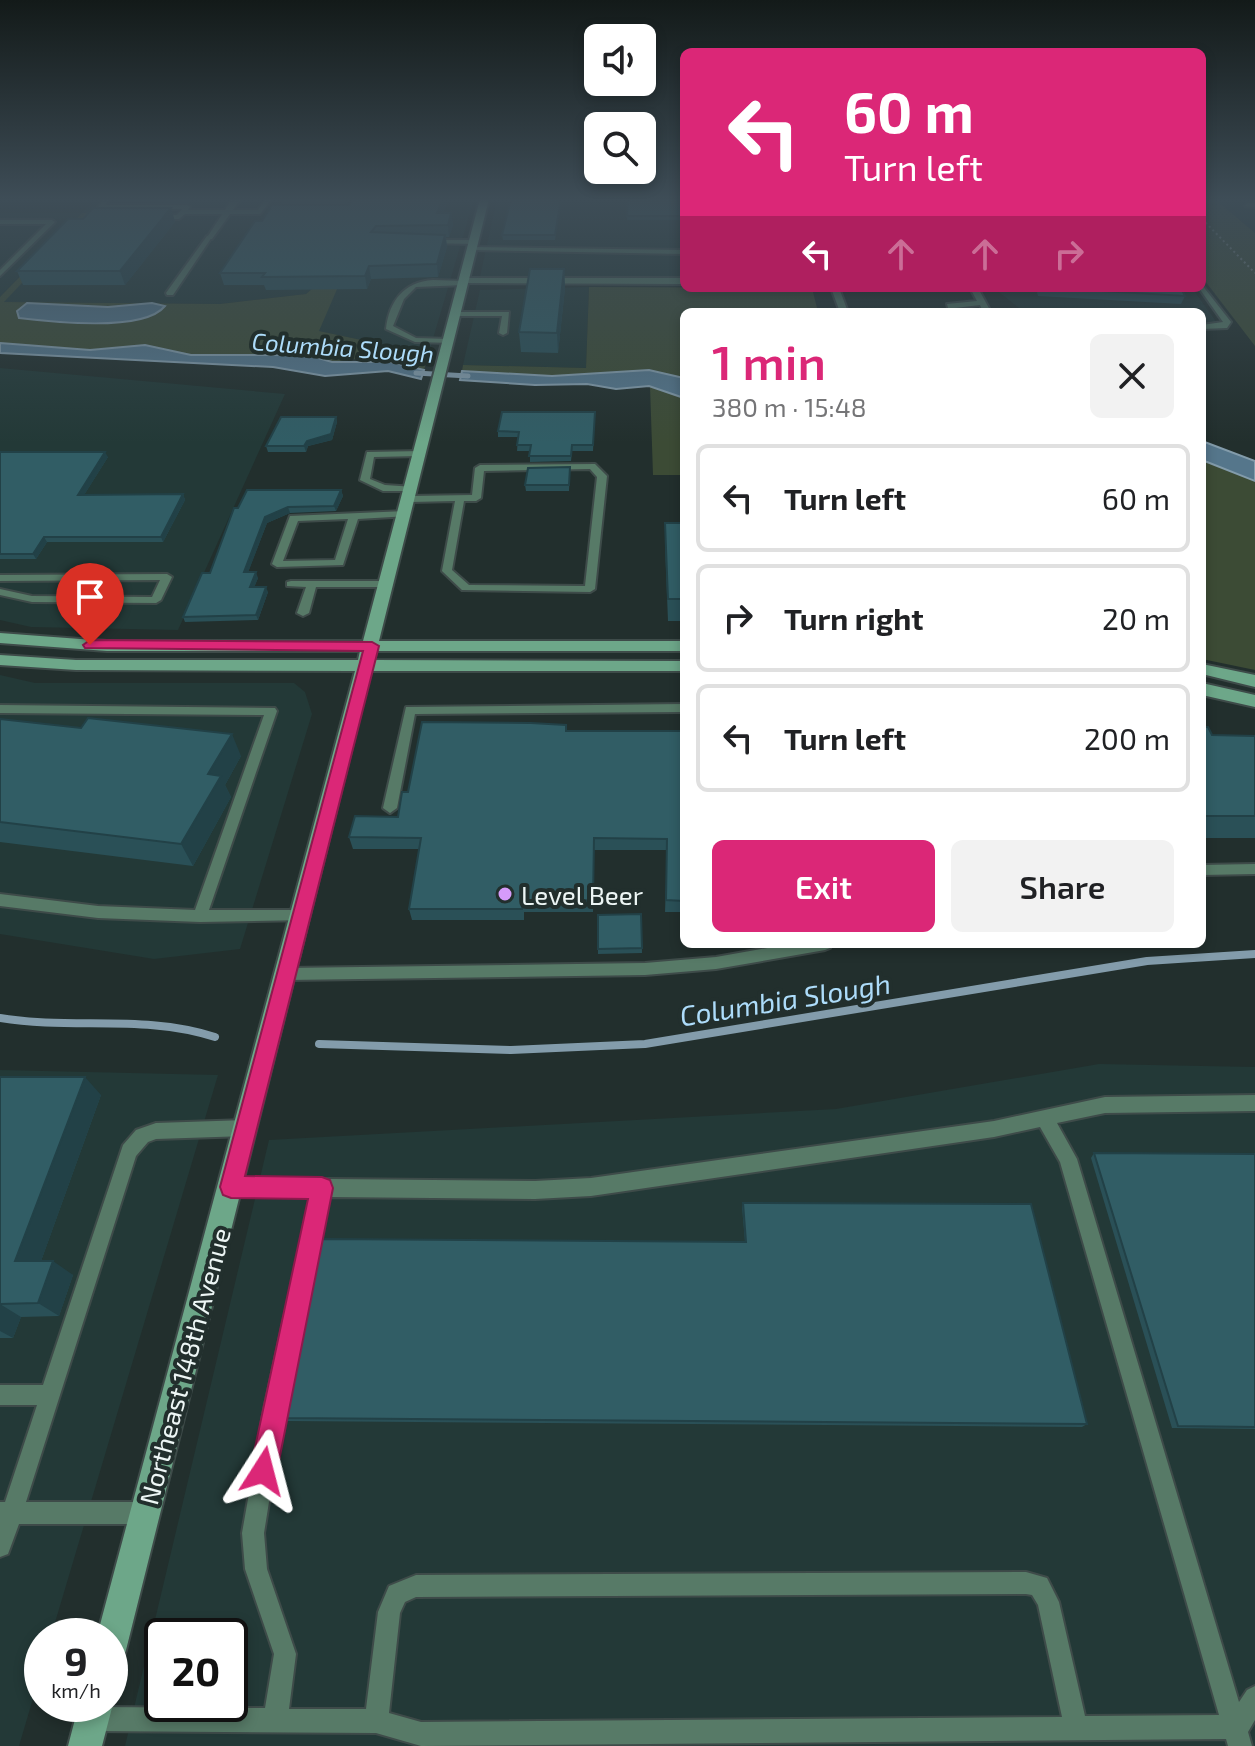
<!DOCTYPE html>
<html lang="en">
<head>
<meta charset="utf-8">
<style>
  :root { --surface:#fff; --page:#f2f2f2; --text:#202124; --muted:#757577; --line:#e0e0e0; --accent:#db2777 }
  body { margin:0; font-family:"Exo 2",sans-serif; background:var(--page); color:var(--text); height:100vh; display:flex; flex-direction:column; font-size:30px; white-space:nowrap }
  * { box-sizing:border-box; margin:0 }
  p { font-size:26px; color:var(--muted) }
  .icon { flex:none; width:44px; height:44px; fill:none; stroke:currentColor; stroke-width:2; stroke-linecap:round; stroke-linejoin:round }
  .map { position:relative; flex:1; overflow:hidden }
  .side { position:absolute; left:680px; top:308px; width:526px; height:640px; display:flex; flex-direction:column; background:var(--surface); border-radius:12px; box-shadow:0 4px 12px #0003 }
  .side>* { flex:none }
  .guide { position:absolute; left:680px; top:48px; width:526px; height:244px; border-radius:12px; box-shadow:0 4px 12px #0003; background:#db2777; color:#fff; overflow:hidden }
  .fabs { position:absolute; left:584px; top:24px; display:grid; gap:16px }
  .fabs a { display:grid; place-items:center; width:72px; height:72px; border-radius:12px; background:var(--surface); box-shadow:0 4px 12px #0003; font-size:40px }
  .speed { position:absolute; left:24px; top:1618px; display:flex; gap:16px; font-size:40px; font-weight:700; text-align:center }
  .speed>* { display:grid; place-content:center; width:104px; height:104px; border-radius:50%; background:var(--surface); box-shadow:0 4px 12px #0003; line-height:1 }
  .speed small { font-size:20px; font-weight:400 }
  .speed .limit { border:4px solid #111; border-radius:12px; background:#fff; color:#111 }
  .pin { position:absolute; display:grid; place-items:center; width:68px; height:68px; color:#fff; margin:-82px -34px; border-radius:50% 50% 50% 0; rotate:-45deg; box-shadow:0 0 8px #0007 }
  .pin .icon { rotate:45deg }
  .me { position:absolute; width:88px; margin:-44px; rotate:9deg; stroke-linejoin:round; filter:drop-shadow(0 0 6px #0008) }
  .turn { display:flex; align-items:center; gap:28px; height:168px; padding:0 32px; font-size:36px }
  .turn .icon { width:104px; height:104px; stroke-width:2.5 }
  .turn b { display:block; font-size:56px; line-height:68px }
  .lanes { display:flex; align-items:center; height:76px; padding:0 32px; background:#0003; justify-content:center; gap:40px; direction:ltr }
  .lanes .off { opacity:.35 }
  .round { display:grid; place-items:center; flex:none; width:84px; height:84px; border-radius:12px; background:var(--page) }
  .head { display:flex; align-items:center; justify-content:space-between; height:136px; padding:0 32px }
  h1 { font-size:48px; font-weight:600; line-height:60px; color:var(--accent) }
  .button { display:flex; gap:16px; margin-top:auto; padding:16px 32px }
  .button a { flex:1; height:92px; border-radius:12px; background:var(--accent); color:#fff; font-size:32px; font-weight:600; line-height:92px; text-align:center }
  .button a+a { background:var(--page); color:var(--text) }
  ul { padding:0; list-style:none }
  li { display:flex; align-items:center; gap:24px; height:108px; margin:0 16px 12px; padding:0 16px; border:4px solid var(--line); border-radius:12px }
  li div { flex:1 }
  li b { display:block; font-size:30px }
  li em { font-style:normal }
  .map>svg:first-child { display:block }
  .built { fill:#233937; fill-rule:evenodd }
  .green { fill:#3c4b35 }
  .water { fill:#55768b; stroke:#839cab; stroke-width:2 }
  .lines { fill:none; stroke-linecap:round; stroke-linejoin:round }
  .stream-far1 { stroke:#839cab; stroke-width:5 }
  .stream { stroke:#839cab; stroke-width:8 }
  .lane-casing { stroke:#3e4b49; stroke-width:4 }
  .street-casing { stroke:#3e4b49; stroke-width:4 }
  .secondary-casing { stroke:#3e4b49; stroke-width:4 }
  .path { stroke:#7d8886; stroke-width:2; stroke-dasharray:2 3; stroke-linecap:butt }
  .lane { fill:#577a67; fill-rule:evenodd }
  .street { fill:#577a67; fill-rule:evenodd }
  .secondary { fill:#6da789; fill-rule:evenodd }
  .wall { fill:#2a5057 }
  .shaded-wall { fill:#224147 }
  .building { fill:#315d65; stroke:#224147; stroke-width:2 }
  .route { fill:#db2777; stroke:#8e194d; stroke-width:2 }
  .poi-dot { fill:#d69bfa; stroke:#222f2d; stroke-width:3 }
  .labels { text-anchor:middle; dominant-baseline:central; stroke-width:8; stroke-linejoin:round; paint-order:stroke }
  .far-water-label { font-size:24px; font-style:italic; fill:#addcfa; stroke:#222f2d }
  .poi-label { font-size:26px; fill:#edf6f5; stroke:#222f2d; text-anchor:start }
  .street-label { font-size:26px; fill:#edf6f5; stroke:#222f2d }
  .water-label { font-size:28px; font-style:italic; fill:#addcfa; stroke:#222f2d }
</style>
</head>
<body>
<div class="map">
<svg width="1255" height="1746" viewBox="0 0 1255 1746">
  <rect width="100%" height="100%" fill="#222f2d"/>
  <!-- built -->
  <path class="built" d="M95,199H474L430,349H405L318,331L366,223L331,273L306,294L220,304L3,302L82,213L0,297V213H82Z
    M497,199H684V277H480Z
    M1215,199H1255V233Z
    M589,287L586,368L463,365L480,290Z
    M994,288H1192L1217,323L1202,322V312H1024Z
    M0,368L285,394L178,630L31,627L0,620Z
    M0,675L35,683H294L305,692L312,714L240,949L154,959L0,934Z
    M1099,1064L1255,1067V1746H125L269,1140L836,1109ZM162,1636H230V1704H162Z
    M0,1070L218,1075L51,1636H42V1668L19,1746H0Z"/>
  <!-- green -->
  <path class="green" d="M1202,199H1215L1255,233V346L1202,277Z
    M82,213H88L4,302L220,304L306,294L331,273L366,222L319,331L404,349H430L424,370L402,363L354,359L332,362L308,355H191L145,345L90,350L0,343V297Z
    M589,287L812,288L818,312H684V378L649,370L552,376L462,371L463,365L586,368Z
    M650,386L684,398V475H653Z
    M1202,460L1255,481V670L1202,659Z"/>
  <!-- water -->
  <path class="water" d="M27,303L108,307L152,303L165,306C144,332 52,322 19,318L17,311Z
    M0,343L90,350L145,345L191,355H308L332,362H391L424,370L421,379L388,371L325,376L273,367L0,353Z
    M462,371L552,376L649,370L684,378V398L649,386L616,389L587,384L535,385L460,380Z
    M1202,441L1255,461V481L1202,460Z"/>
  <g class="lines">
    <!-- stream-far1 -->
    <path class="stream-far1" d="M416,373L468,376"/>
    <!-- stream -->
    <path class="stream" d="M0,1018C72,1030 145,1014 215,1037
      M319,1044L511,1050L645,1044L1147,961L1255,954"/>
    <!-- lane casing -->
    <g class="lane-casing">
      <path id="lane" d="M104,199H110L105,205H187L190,207L188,210H258L266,199H272L260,214H185L179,219H155L153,216L177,215L182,209H102L96,216L100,217V219H89Z
        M1247,203H1255V207L1245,206Z
        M0,220H52L55,222L0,276V270L46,224H0Z
        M207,236L212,237L173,295H167L166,293Z
        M427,240H475L478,242L475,244L425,243Z
        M473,247L684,250V254L471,250Z
        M433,280L464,281L468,283L464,285L416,287L404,299L393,326L416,338L449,339H452V343L415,342L386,329C389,301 404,282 433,280Z
        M1202,285L1231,322L1227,328L1202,329V325L1223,322L1199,288H1202Z
        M831,288H839L848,312H840Z
        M970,288H978L991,312H983L980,305L955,308L957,312H949L947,304L977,301Z
        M456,312H509L507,333L503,335L499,333L502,316H453L452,314Z
        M423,451L425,453L420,456L374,457L370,479L385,485L415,487V491H383L360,480L367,452Z
        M595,464L607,476L595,589L590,592L462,590L442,571L455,501L410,502L405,499L410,496L472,495L475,468L480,465ZM590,469L597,477L585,586L469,585L452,570L464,501H476L481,498L484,471Z
        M406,511L409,512V516L358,519L343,565L277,567L272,564L290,516ZM348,519L335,560L283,561L298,521Z
        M167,574L172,577L161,600L156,603L32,602L0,595V589L32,596L152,597L160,580L0,581V575Z
        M291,581H388L393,584L388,587H316L309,613L303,616L297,613L306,587L287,586V582Z
        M684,704V712L415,714L397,808L390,813L383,808L406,707Z
        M0,705L275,708L277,711L209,910H302L307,912L309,916L307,920L200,922L98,918L0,906V894L98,906L195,910L264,715L0,713Z
        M1255,864V874L1202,875V865Z
        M790,944H832L830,948L825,950L716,969L645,975L287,980L282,979L279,974L282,969L287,968L645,963L716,957Z
        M1255,1095V1111L1105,1113L1057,1123L1077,1159L1239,1702L1247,1690L1255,1686V1720L1248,1732L1252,1746H1228L1226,1739L421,1746L376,1733L92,1731L84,1727L80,1719L84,1711L92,1707L265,1708L274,1654L245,1569L242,1533L264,1409L311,1196H231L225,1193L222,1187L225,1181L231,1178L535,1181L591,1178L994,1121L1105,1097ZM1040,1127L1060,1162L1219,1715L1085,1716L1059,1602L1047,1578L1026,1572L416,1575L389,1586L378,1612L366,1709H289L296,1654L267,1569L264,1533L284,1409L329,1197L535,1199L591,1196L994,1137ZM1026,1594L1032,1595L1038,1605L1062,1717L421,1722L389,1713L400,1613L405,1602L416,1597Z
        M246,1120L252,1122L254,1128L252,1134L246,1136L156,1139L148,1142L136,1156L26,1502H146L154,1505L157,1513L154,1521L146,1524H19L8,1554L0,1557V1502H5L37,1405H0V1385H43L123,1145L136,1130L156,1123Z"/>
    </g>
    <!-- street casing -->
    <g class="street-casing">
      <path id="street" d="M232,199H241L212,239H206Z
        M465,278H684V284L461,283Z"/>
    </g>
    <!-- secondary casing -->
    <g class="secondary-casing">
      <path id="secondary" d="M480,199H489L379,641H684V651H376L374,660L684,661V671H371L126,1650L122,1662L110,1666V1636H97L355,671L76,670L0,665V655L76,660H358L360,651H107L0,643V633L107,641H363Z
        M1202,664L1255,675V687L1202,674Z
        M1202,683L1255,695V707L1202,695Z
        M110,1697L113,1704L102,1746H68L79,1704H110Z"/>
    </g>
    <!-- path -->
    <path class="path" d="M1202,219L1255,273"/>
    <!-- lane -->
    <use href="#lane" class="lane"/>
    <!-- street -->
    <use href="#street" class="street"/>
    <!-- secondary -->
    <use href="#secondary" class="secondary"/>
  </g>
  <!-- wall -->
  <path class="wall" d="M116,199H210H193L190,203L117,202Z
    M280,199H448L443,213H451L453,225L449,237H446L447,247L438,277L371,279L367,289L266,290L264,285H224L220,273L262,221L281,205Z
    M561,199L555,240H503L502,235Z
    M628,199H684V220H627Z
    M171,208L175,222L125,285H23L17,271L83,219Z
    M564,269L565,288L558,353L521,352L519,332Z
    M1036,288H1181L1185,296L1181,304L1038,296Z
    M595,412L593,451H572L571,461L530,462V451H517L518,437H498V431Z
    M336,417L337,422L332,440L308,446L306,452H268L266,446Z
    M0,452L108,457L84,495L183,494L185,500L163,542H47L36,559H0Z
    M570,467L569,491H526L525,485Z
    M341,490L343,496L336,511L290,513L267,523L248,572L258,578L254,587L268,592L258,620L185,622L183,617L210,573L234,508Z
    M665,523H684V621H668L665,545Z
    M0,719L241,756L225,785L231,797L193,866L0,842Z
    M1202,727L1212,735L1255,736V838H1202Z
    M567,731H684V912H665L667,850H594L593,912H524V920H412L409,909L419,849H353L349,837L398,817L408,792Z
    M641,914L642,953L598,954V915Z
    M0,1077L101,1095L41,1261L73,1275L59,1316L21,1317L13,1338H0Z
    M1094,1153L1255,1154V1429L1172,1428L1091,1158Z
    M743,1203L1087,1424L1082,1427L287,1421L283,1418L745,1242L742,1207Z"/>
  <!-- shaded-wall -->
  <path class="shaded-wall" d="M346,199H353L347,207Z
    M443,199H448L439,225L437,213Z
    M171,208L175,222L125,285L120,271Z
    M451,213L453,225L449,237L448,225Z
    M445,235L447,247L438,277L437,264Z
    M369,266L371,279L367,289L365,276Z
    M564,269L565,288L558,353L557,333Z
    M336,417L337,422L332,440L308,446L306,452L304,446L307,441Z
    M105,452L108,457L81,500L78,495Z
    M341,490L343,496L336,511L334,506Z
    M183,494L185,500L163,542L161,537Z
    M288,507L290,513L267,523L246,578L244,572L265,517Z
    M44,537L47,542L36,559L33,554Z
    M256,572L258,578L252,593L250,587Z
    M266,587L268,592L258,620L256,615Z
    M232,734L241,756L225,785L231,797L193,866L181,844L208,774Z
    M85,1077L101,1095L36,1275L15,1261Z
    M53,1261L73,1275L59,1316L38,1303Z
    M0,1304L21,1317L13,1338L0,1331Z"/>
  <!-- building -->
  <path class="building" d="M353,199H443L437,213H451L448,225L376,226L371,232L445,235L437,264L369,266L365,276L262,277L265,273H220L255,221H262L272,205H349Z
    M511,199H561L555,235H502Z
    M628,199H684V216H627Z
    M93,208H171L120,271H17L68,219H83Z
    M530,269H564L557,333L519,332Z
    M1051,288H1181L1185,296Z
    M502,412H595L593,445H572L571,456H529L531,445H517L519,432L498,431Z
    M281,417H336L331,434L307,441L304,446H266Z
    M0,452H105L78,495L183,494L161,537H44L33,554H0Z
    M570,467L569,485H525L528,468Z
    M247,490H341L334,506L288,507L265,517L244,572H256L250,587H266L256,615L183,617L202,573H210L234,508H238Z
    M665,523H684V599H668Z
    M88,718L232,734L208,774L221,776L181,844L0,822V719L81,728Z
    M422,722L531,723L566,725V731H684V901L666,900L667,839L594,838L593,900L523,901L522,909H409L421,838L349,837L355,816L398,817L402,792H408Z
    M1202,727H1208L1212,735L1255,736V816H1202Z
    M641,914L642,948L598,949V915Z
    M0,1077H85L15,1261H53L38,1303L0,1304Z
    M1094,1153L1255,1154V1427L1178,1426Z
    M743,1203L1031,1204L1087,1424L283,1418L320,1239L746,1242Z"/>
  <!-- sky -->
  <linearGradient id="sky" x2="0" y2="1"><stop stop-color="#131a19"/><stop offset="0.45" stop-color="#3e4d57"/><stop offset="1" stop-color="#3e4d57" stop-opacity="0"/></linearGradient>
  <rect width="1255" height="443" fill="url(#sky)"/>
  <!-- route -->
  <path class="route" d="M90,640L372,642L379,646L245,1176L322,1177L330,1180L333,1188L277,1471L273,1481L263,1485L254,1481L250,1471L308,1199L231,1198L223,1195L220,1187L363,651L85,648L83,645Z"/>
  <!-- markers -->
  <circle class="poi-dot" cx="505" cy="894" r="8"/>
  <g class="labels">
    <!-- far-water labels -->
    <g class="far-water-label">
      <text transform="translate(343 347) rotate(4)">Columbia Slough</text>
    </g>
    <!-- poi labels -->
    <g class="poi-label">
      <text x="521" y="894">Level Beer</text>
    </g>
    <!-- street labels -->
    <g class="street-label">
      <text transform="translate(184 1366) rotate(-75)">Northeast 148th Avenue</text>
    </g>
    <!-- water labels -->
    <g class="water-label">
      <text transform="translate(785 999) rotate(-9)">Columbia Slough</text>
    </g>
  </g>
</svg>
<div class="fabs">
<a><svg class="icon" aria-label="sound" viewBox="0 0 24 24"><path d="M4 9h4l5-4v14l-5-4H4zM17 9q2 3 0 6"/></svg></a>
<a><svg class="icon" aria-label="search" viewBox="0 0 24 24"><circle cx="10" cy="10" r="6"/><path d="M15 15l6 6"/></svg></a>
</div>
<div class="speed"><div>9<small>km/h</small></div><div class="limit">20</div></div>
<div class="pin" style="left:90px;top:645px;background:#d93025"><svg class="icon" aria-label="arrive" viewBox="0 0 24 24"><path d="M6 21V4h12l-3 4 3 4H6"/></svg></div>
<svg class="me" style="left:263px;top:1471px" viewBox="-20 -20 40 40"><path d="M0-17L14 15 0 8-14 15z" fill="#db2777" stroke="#fff" stroke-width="4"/></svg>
<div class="guide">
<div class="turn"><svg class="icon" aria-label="left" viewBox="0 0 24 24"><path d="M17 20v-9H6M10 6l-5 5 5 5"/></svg><div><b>60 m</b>Turn left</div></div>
<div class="lanes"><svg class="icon" aria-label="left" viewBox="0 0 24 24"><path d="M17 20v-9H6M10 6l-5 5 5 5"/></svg><svg class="icon off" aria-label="ahead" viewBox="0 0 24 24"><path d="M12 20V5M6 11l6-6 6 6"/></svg><svg class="icon off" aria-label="ahead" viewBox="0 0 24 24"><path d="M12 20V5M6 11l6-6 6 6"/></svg><svg class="icon off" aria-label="right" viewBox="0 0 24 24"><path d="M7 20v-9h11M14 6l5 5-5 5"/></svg></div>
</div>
<section class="side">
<div class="head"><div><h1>1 min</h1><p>380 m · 15:48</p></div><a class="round"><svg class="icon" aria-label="close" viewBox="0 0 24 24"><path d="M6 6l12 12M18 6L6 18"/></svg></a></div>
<ul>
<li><svg class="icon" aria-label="left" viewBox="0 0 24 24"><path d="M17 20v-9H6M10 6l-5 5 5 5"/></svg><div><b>Turn left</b></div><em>60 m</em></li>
<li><svg class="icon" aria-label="right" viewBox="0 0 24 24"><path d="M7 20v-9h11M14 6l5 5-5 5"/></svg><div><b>Turn right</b></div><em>20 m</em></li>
<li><svg class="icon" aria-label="left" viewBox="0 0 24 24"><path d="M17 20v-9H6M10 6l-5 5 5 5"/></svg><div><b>Turn left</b></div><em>200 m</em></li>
</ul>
<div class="button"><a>Exit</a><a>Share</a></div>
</section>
</div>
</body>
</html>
